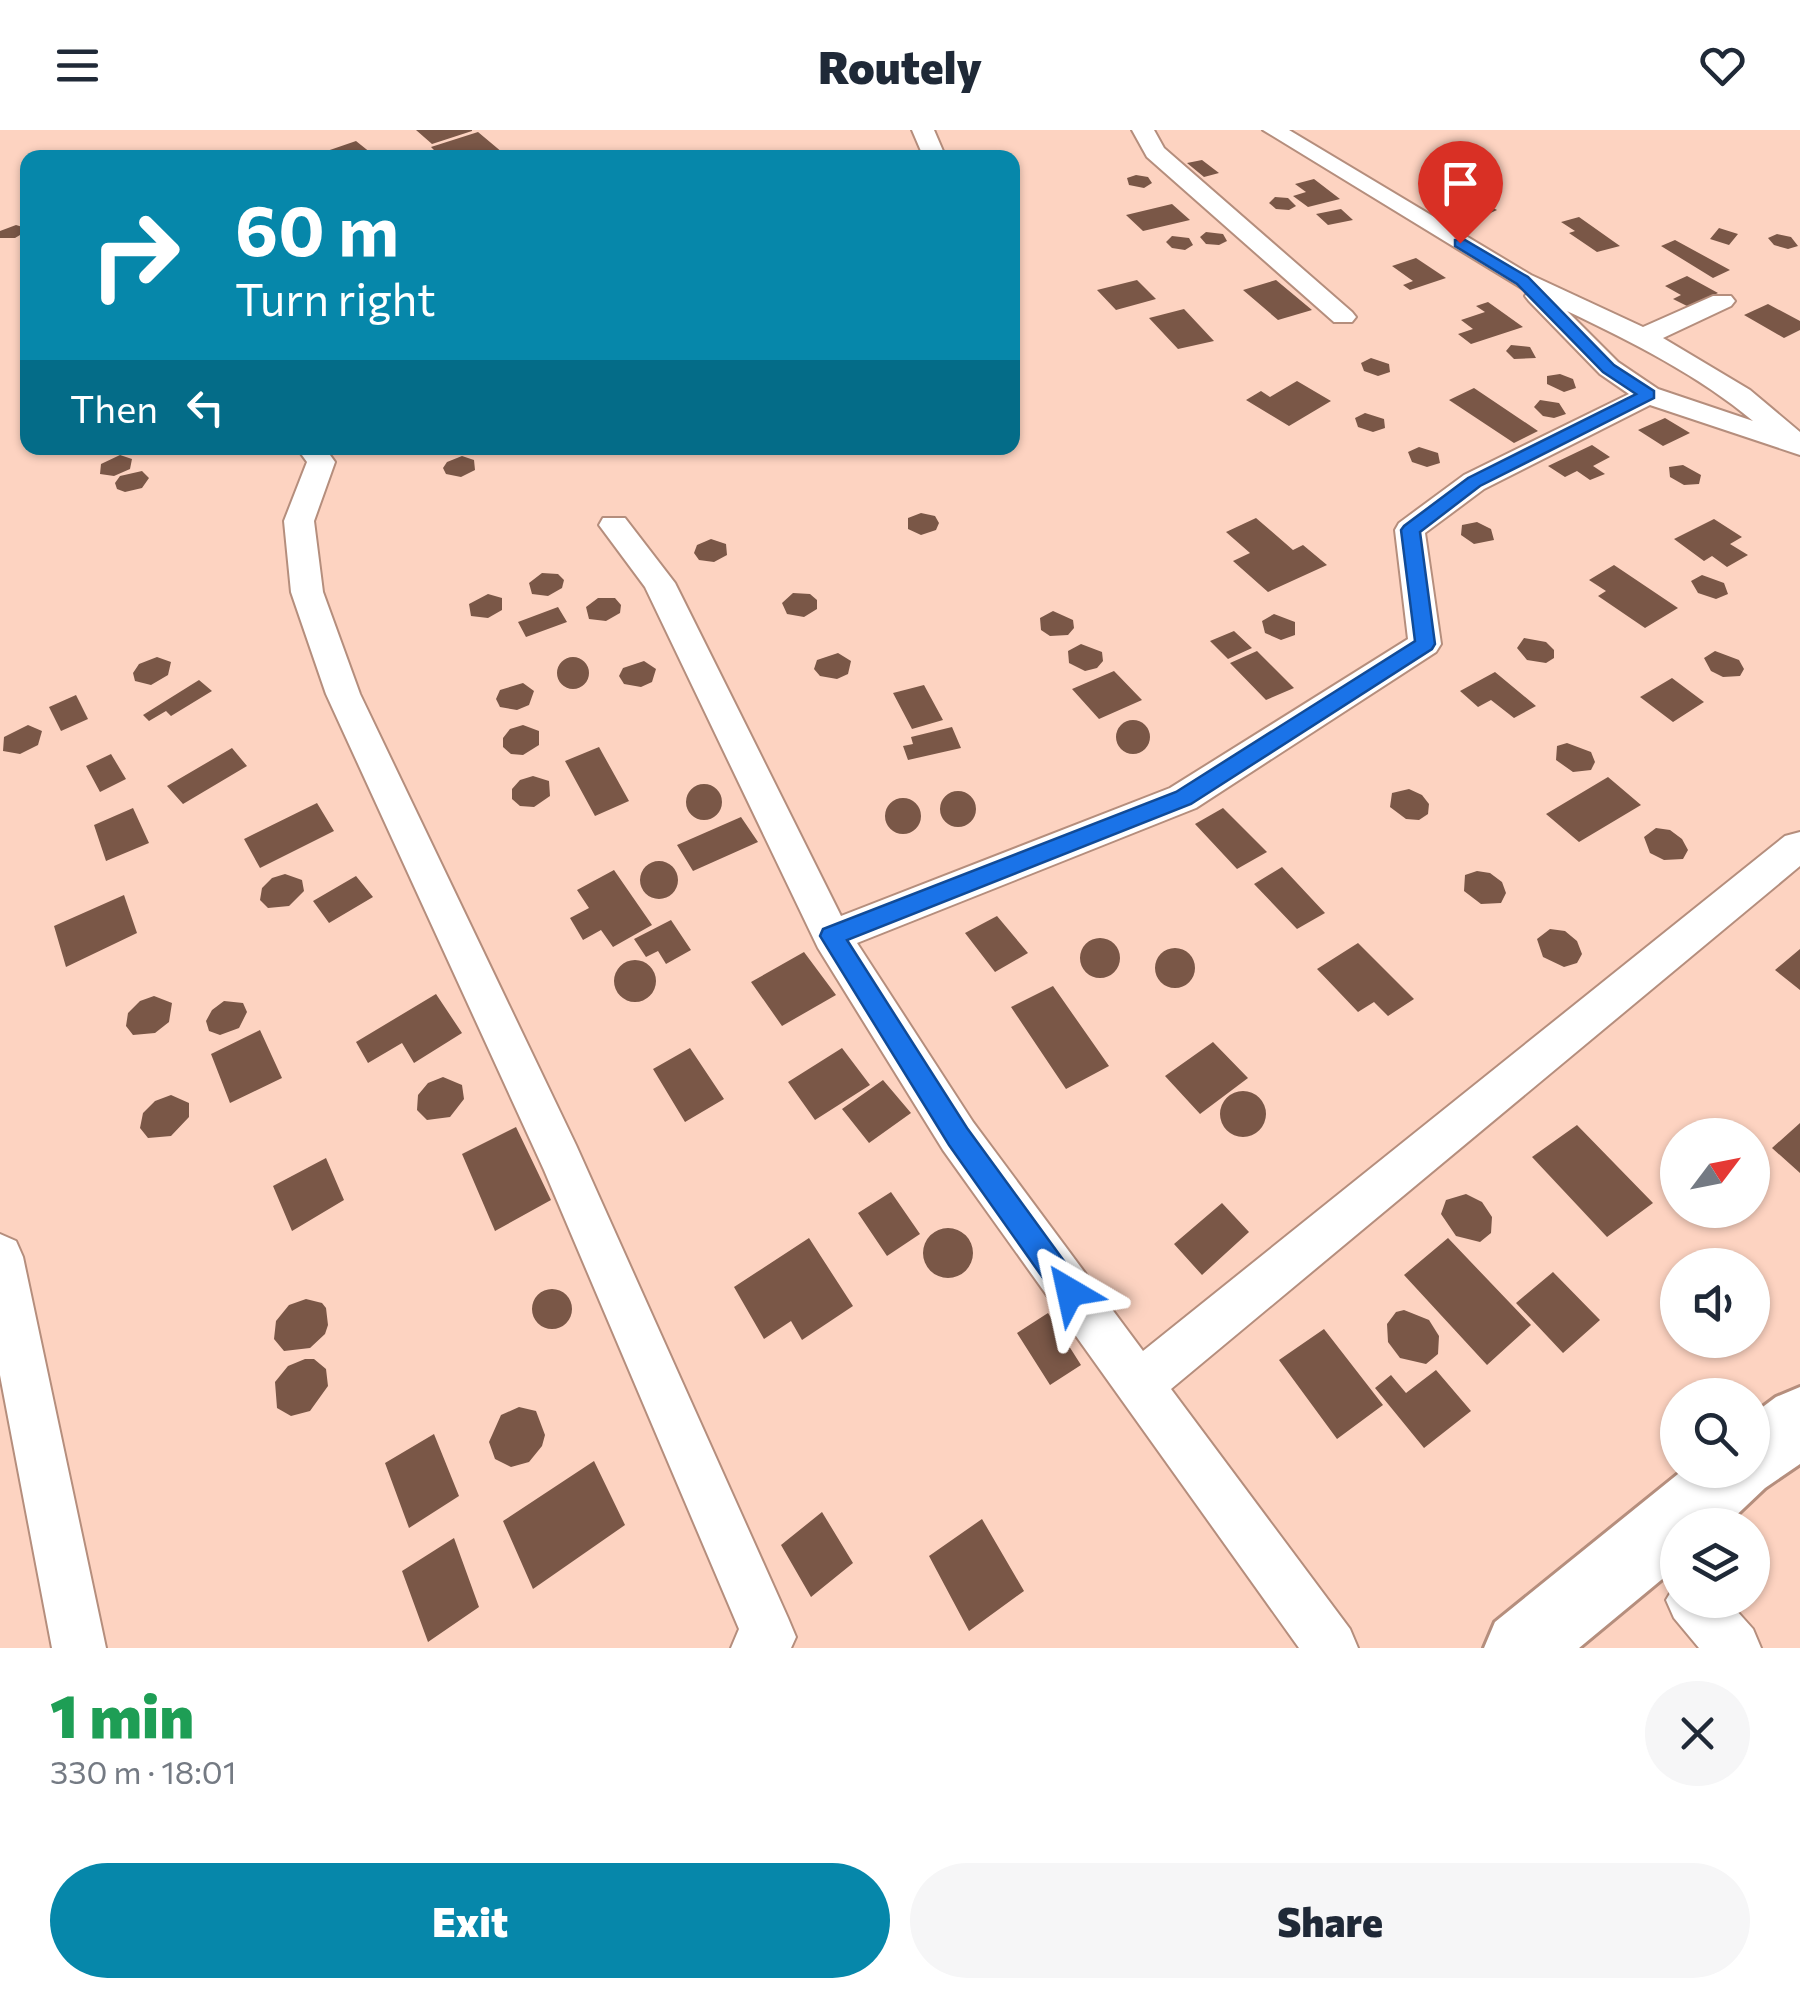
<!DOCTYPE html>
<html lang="en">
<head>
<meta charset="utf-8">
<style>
  :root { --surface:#fff; --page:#f6f6f7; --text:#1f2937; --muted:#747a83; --accent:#0687aa }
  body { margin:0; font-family:Commissioner,sans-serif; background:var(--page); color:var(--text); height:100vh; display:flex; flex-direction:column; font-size:38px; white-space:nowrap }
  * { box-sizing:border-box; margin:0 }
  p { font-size:32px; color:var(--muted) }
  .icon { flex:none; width:55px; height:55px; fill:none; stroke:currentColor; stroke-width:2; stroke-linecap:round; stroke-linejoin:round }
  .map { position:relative; height:1518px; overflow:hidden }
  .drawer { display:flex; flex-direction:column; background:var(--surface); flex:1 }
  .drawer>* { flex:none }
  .guide { position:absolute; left:20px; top:20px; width:1000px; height:305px; border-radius:20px; box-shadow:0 2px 8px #0004; background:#0687aa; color:#fff; overflow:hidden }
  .needle { width:65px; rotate:58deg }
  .fabs { position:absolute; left:1660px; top:988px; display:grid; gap:20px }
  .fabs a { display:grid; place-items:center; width:110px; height:110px; border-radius:50%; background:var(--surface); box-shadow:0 2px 8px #0004; font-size:50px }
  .pin { position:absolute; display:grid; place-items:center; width:85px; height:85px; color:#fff; margin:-102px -42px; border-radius:50% 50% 50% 0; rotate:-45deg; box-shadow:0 0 10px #0007 }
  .pin .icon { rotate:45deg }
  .me { position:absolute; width:110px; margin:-55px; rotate:324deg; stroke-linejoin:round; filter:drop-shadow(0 0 8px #0008) }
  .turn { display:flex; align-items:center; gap:35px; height:210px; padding:0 50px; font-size:45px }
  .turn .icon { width:130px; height:130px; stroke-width:2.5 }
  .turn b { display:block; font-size:70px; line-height:85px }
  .then { display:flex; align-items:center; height:95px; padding:0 50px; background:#0003; gap:20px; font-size:38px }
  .round { display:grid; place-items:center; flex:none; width:105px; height:105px; border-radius:52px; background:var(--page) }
  .overview { display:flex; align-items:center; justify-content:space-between; height:170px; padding:0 50px }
  h1 { font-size:60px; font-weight:800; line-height:75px; color:#1e9e55 }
  .action { display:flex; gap:20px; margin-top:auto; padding:20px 50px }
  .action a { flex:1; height:115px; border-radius:60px; background:var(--accent); color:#fff; font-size:40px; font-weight:800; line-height:115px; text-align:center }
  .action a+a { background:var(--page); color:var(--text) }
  header { display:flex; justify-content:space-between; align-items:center; height:130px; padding:0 50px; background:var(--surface); font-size:45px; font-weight:800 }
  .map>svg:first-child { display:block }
  .building { fill:#7a5747 }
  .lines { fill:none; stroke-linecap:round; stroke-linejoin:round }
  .street-casing { stroke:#b58e7d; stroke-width:4 }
  .secondary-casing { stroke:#b58e7d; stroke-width:6 }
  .street { fill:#fff; fill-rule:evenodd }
  .secondary { fill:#fff; fill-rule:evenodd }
  .route { fill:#1a73e8; stroke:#114b97; stroke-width:2.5 }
</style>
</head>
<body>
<header><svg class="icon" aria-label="menu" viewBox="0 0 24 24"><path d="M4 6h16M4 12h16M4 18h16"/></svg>Routely<svg class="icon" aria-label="heart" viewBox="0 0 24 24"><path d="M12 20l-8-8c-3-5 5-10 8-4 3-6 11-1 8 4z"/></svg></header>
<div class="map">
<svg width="1800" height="1518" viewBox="0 0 1800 1518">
  <rect width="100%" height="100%" fill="#fdd3c1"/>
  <!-- building -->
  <path class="building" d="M416,0H472V1L432,14Z
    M478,2L509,28H442L431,17Z
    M356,11L371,23L358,28H331L324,22Z
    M1202,30L1219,43L1204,47L1187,33Z
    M1136,45L1148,47L1152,53L1144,58L1129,55L1127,48Z
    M1454,47L1476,52L1478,60L1466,64L1449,60L1444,52Z
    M1314,49L1340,69L1308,77L1293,66L1306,62L1295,54Z
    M1275,67L1288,68L1296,76L1289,80L1276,79L1269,73Z
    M1484,73L1497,80L1471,92L1448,80L1462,74L1471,79Z
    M1172,74L1190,90L1143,101L1126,85Z
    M1341,79L1353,90L1328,95L1316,84Z
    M1579,87L1620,116L1597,122L1569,103L1575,101L1561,92Z
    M16,95L26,98L25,102L15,108H0V101Z
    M1719,98L1738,104L1729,115L1710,109Z
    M1206,102L1223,104L1227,111L1219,115L1206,114L1200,107Z
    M1777,104L1791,107L1798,116L1788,119L1774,115L1768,108Z
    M1172,106L1189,108L1193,115L1185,120L1172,118L1166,112Z
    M1675,110L1730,140L1713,148L1661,116Z
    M1416,128L1446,148L1410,160L1403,155L1413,151L1392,136Z
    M1687,146L1718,163L1689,177L1673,169L1681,165L1665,156Z
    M1137,150L1156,169L1116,180L1097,160Z
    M1276,150L1312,180L1278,190L1243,160Z
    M1488,172L1523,197L1471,214L1458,204L1473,199L1461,190L1485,182L1476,176Z
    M1768,174L1800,191V200L1784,208L1744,185Z
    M1184,179L1214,211L1178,219L1149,188Z
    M1511,215L1530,217L1536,228L1514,229L1506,221Z
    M1371,228L1389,234L1390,242L1378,246L1364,241L1361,233Z
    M1560,244L1573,249L1576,258L1564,262L1547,254V246Z
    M1297,251L1331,271L1289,296L1246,270L1261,261L1270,267Z
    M1474,258L1538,301L1514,313L1449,270Z
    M1540,270L1559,273L1566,284L1554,288L1543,286L1534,277Z
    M1365,283L1384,289L1385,298L1373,302L1358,297L1355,288Z
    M1665,288L1690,303L1663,316L1638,300Z
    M1592,315L1610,327L1593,336L1605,344L1590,350L1577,341L1565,347L1548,336Z
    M1419,317L1438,323L1440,333L1427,337L1412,332L1408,322Z
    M120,325L132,329L130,339L114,346L100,344L101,334Z
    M462,326L474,330L475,340L461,347L446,344L443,338L447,332Z
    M1683,335L1701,345L1699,354L1684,355L1670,347L1669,337Z
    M142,341L149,348L142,358L125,362L117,359L115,353L120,346Z
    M921,383L935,386L939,393L936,400L921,405L908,399V388Z
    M1256,388L1293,420L1303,415L1327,435L1268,462L1233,431L1250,423L1226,402Z
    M1714,389L1742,407L1730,414L1748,425L1727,437L1712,426L1704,431L1674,409Z
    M1477,392L1491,399L1494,410L1474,414L1461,405L1462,395Z
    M711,409L726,414L727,425L714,432L699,430L694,423L697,415Z
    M1614,435L1678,478L1645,498L1598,466L1606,461L1589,450Z
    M542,443L558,444L564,450L562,458L548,466L532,464L529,453Z
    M1702,445L1724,453L1728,464L1716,469L1698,463L1691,451Z
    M793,463L810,464L817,470V479L804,487L787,484L782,473Z
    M488,464L502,468V480L488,488L471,486L469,474Z
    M598,468H615L621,475L620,483L606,491L589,489L586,477Z
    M558,477L567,492L526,507L518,492Z
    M1053,481L1073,490L1074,498L1068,505L1050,506L1041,500L1040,488Z
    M1274,484L1295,492V505L1281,510L1265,503L1262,491Z
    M1234,501L1252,518L1228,529L1210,511Z
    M1524,508L1546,512L1554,520V528L1546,533L1527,530L1517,518Z
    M1081,514L1102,522L1103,531L1097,538L1085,541L1069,533L1068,521Z
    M1257,521L1294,558L1266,570L1230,533Z
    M1715,521L1739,530L1744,539L1740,546L1723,547L1711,541L1704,528Z
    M838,523L851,531L848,544L837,549L820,546L814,539L817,530Z
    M157,527L171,532L168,545L151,555L135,551L133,543L139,534Z
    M557 543a16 16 0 1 1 32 0a16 16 0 1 1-32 0Z
    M644,531L656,539L652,552L641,557L624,554L619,546L623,538Z
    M1114,541L1142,570L1099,589L1072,559Z
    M1495,542L1536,576L1514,588L1491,570L1478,577L1460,561Z
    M1672,548L1704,572L1673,592L1640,567Z
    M199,550L212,561L171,586L166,581L149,591L143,585Z
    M523,553L534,561L529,575L517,580L500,577L496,569L500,560Z
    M924,555L943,590L912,599L893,563Z
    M76,565L88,589L61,601L49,577Z
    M1116 607a17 17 0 1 1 34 0a17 17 0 1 1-34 0Z
    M28,595L42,601L38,615L20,624L3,621L4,607Z
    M523,595L539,601V615L523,625L511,624L503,617V608L510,599Z
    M952,597L961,618L908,630L903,616L913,614L911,607Z
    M1567,613L1591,622L1595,632L1591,640L1573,642L1556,630L1557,616Z
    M599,617L629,671L595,686L565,631Z
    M232,618L247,636L183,674L167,656Z
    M111,624L126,649L100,662L86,636Z
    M533,646L549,651L550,666L534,677L520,676L512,669V659L520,650Z
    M1608,647L1641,675L1579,712L1546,684Z
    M686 672a18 18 0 1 1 36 0a18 18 0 1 1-36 0Z
    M1409,659L1422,665L1429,674L1428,684L1419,690L1406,689L1390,677L1392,663Z
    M940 679a18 18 0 1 1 36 0a18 18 0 1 1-36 0Z
    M885 686a18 18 0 1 1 36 0a18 18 0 1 1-36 0Z
    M317,673L334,701L260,738L244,709Z
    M133,678L149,713L106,731L94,695Z
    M1223,678L1267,722L1237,739L1195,694Z
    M741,687L758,712L693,741L677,715Z
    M1656,698L1670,700L1682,709L1688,720L1683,729L1664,730L1650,723L1644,707Z
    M640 750a19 19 0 1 1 38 0a19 19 0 1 1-38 0Z
    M1282,737L1325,783L1297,799L1254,754Z
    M614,740L652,795L613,817L601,800L583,810L570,788L589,778L577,760Z
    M1477,741L1490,743L1502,752L1506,763L1501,773L1481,774L1464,761L1465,745Z
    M285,744L302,750L304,761L289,776L268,778L260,770L262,758L272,748Z
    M356,746L373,767L329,793L313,771Z
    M124,765L137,803L66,837L54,796Z
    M997,786L1028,823L995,842L965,803Z
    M671,790L691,820L666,834L658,821L646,827L634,809Z
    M1550,799L1565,801L1577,811L1582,824L1577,833L1564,837L1543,827L1537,809Z
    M1080 828a20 20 0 1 1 40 0a20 20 0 1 1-40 0Z
    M1358,813L1414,869L1388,886L1374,872L1358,882L1317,839Z
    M1155 838a20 20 0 1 1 40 0a20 20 0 1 1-40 0Z
    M1800,819V860L1775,840Z
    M804,822L836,865L782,896L751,852Z
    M614 851a21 21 0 1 1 42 0a21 21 0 1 1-42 0Z
    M1053,856L1109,936L1066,959L1011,877Z
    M436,864L462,903L414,933L402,913L368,933L356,912Z
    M154,866L172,873L169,892L155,903L133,905L126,896L128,883L140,871Z
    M224,871L243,873L247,882L239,898L220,905L209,901L206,891L212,880Z
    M260,900L282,948L230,973L211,924Z
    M1213,912L1248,948L1200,984L1165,946Z
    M690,918L724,969L685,992L653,939Z
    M842,918L870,955L815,990L788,952Z
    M443,947L462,955L464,969L450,987L427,990L417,980L418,965L428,953Z
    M883,950L911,983L869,1013L842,979Z
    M1220 984a23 23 0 1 1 46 0a23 23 0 1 1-46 0Z
    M171,965L189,973V987L171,1006L148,1008L140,998L143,983L155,971Z
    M1800,993V1043L1772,1018Z
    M1577,995L1653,1073L1607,1107L1532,1027Z
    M516,997L551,1070L495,1101L462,1024Z
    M326,1028L344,1070L292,1101L273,1056Z
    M891,1062L920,1104L887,1126L858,1083Z
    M1466,1064L1482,1072L1492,1087L1491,1103L1480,1112L1456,1106L1441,1084L1446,1070Z
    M1222,1073L1249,1102L1202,1145L1174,1114Z
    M923 1123a25 25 0 1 1 50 0a25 25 0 1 1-50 0Z
    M809,1108L853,1176L802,1210L791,1191L764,1209L734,1157Z
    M1448,1108L1531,1195L1487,1235L1404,1145Z
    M1553,1142L1600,1190L1563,1223L1516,1173Z
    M532 1179a20 20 0 1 1 40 0a20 20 0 1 1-40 0Z
    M306,1169L322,1173L326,1178L328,1195L325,1204L310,1218L284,1221L274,1209L276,1191L289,1175Z
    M1404,1180L1429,1190L1439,1206L1438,1224L1426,1234L1400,1228L1388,1212L1387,1194L1396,1182Z
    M1048,1183L1081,1235L1050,1255L1017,1203Z
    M1324,1199L1383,1275L1337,1309L1279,1230Z
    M305,1229H314L326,1239L328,1256L310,1281L291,1286L277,1278L275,1252L288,1236Z
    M1436,1240L1471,1281L1424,1318L1375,1258L1391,1245L1406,1263Z
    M519,1277L536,1281L545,1305L542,1316L529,1332L511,1337L495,1329L489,1312L501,1285Z
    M434,1304L459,1366L409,1398L385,1333Z
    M594,1331L625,1395L533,1459L503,1391Z
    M822,1382L853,1433L811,1467L781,1415Z
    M982,1389L1024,1461L969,1501L929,1426Z
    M454,1408L479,1477L428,1512L402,1441Z"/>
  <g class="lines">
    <!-- street casing -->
    <g class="street-casing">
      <path id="street" d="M912,0H934L946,28H924Z
        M1132,0H1154L1164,18L1352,182L1356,187L1352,192H1334L1147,27Z
        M1263,0H1289L1531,145L1643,197L1713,166H1731L1735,171L1731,176L1663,208L1750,260L1800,302V325L1650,275L1484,359L1425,403L1441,514L1436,522L1196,678L857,813L973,992L1143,1221L1785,706L1800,702V736L1171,1259L1350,1499L1358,1518H1299L943,1020L818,818L645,457L599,395L603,388H625L675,453L841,786L1170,658L1408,509L1395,400L1399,393L1464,345L1629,264L1600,244L1529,171L1525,166L1528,162ZM1567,181C1632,212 1698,245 1753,291L1658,259L1618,232Z
        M297,318H325L335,332L314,391L323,462L360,564L576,1015L788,1488L796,1507L791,1518H731L739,1499L544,1040L326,564L291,462L284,391L307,332Z
        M0,1104L16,1111L23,1127L106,1518H52L0,1245Z
        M1678,1450V1470H1727L1753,1499L1761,1518H1699L1674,1488L1666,1470Z"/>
    </g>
    <!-- secondary casing -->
    <g class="secondary-casing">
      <path id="secondary" d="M1800,1257V1334L1765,1358L1726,1395H1678V1436L1579,1518H1484L1495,1492L1683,1340H1752V1285L1776,1267Z"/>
    </g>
    <!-- street -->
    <use href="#street" class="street"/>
    <!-- secondary -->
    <use href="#secondary" class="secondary"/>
  </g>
  <!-- route -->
  <path class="route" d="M1455,110H1465L1528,147L1614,235L1654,261V268L1480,356L1420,402L1435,514L1432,519L1191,674L847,810L967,998L1080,1153L1084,1162L1080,1172L1070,1176L1060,1172L949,1015L820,806L823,799L1176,662L1415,511L1401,400L1404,396L1468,348L1636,264L1603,242L1517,154L1455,116Z"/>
</svg>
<div class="fabs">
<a><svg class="needle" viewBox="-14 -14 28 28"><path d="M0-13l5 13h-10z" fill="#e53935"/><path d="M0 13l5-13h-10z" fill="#747a83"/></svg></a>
<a><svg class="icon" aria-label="sound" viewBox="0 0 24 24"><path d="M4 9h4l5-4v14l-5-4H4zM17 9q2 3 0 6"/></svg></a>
<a><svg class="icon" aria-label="search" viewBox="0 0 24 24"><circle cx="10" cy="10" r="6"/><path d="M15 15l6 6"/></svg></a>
<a><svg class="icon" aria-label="layers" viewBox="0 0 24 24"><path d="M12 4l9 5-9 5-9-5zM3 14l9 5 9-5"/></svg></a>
</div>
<div class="pin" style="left:1460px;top:113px;background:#d93025"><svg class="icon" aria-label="arrive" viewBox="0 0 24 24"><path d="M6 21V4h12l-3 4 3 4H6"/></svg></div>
<svg class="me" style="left:1070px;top:1162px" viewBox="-20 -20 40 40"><path d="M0-17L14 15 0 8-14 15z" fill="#1a73e8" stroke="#fff" stroke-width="4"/></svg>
<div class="guide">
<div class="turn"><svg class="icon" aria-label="right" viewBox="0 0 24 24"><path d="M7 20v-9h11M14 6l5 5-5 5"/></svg><div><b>60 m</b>Turn right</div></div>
<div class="then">Then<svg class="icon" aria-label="left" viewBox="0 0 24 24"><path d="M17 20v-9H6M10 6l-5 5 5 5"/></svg></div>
</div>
</div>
<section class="drawer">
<div class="overview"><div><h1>1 min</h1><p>330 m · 18:01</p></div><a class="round"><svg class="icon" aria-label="close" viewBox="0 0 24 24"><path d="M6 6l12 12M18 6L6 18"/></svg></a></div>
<div class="action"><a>Exit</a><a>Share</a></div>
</section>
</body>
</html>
